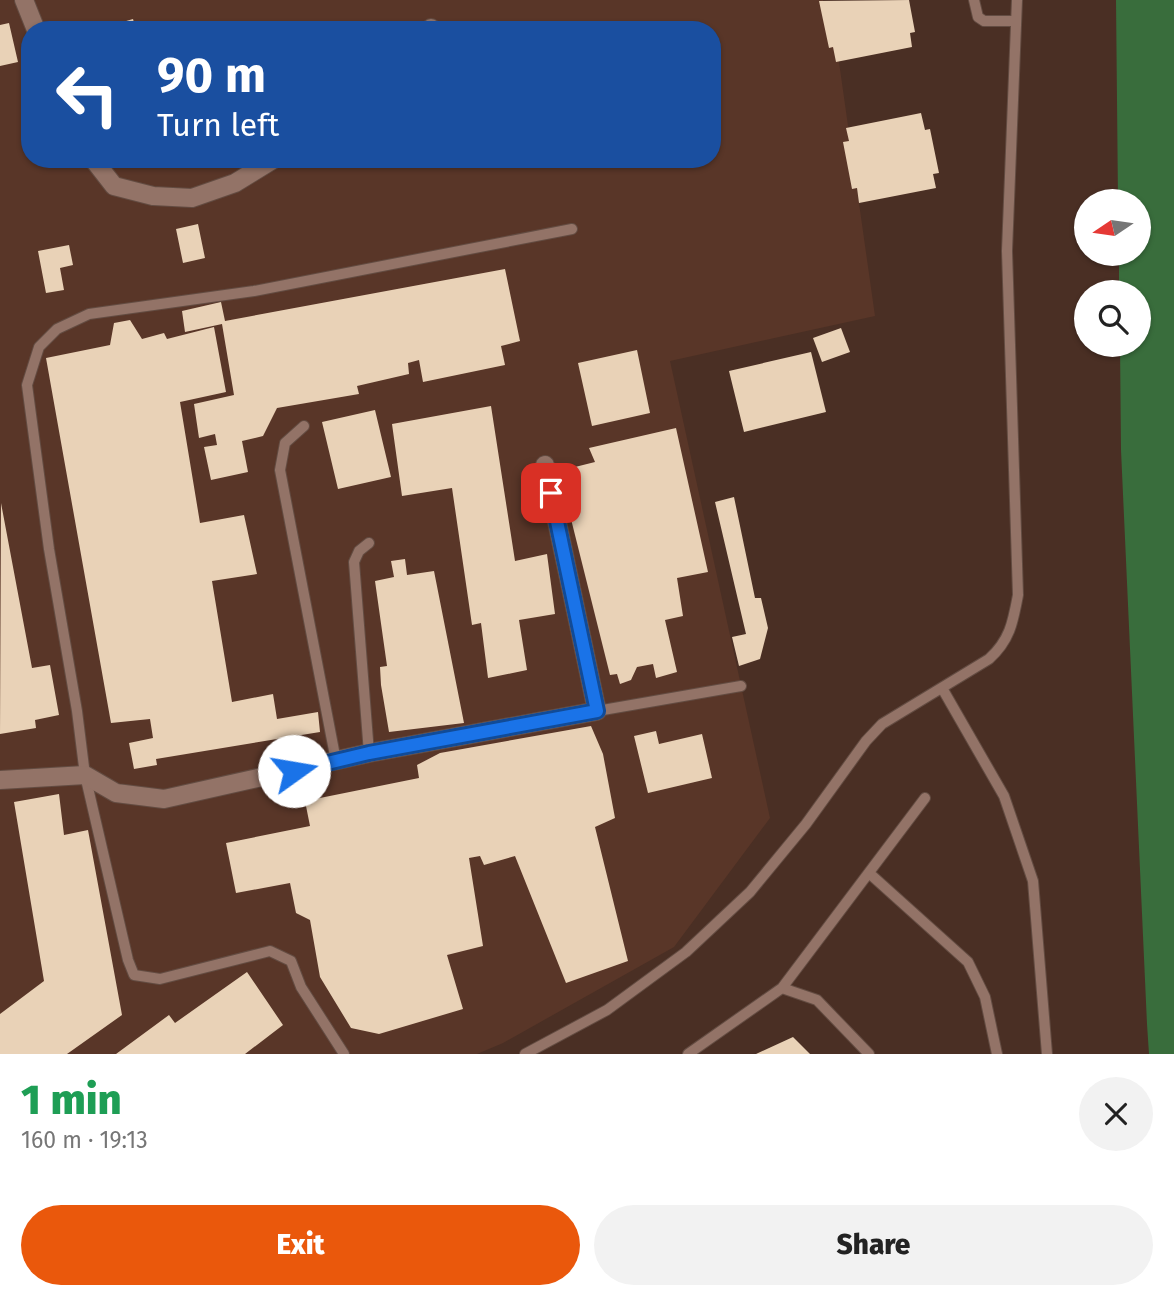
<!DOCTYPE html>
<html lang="en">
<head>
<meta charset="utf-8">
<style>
  :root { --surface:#fff; --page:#f2f2f2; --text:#222; --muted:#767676; --accent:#ea580c }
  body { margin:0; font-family:"Fira Sans",sans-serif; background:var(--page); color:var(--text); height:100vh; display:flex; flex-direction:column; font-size:26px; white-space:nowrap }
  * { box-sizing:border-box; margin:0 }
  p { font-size:23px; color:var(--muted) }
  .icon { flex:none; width:38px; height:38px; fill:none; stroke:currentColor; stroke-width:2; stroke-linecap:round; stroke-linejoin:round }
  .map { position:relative; height:1054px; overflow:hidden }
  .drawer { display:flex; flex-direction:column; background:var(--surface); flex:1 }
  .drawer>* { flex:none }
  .top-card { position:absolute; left:21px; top:21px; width:700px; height:147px; border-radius:28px; box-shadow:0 2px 5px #0004; background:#1a4fa0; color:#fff; overflow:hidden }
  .needle { width:46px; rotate:257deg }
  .buttons { position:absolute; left:1074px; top:189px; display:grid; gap:14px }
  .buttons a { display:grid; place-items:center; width:77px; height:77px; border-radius:50%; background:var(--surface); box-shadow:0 2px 5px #0004; font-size:35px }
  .pin { position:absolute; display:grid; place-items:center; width:60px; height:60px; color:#fff; margin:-30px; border-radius:14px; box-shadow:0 4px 10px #0006 }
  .me { position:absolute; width:77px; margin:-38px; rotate:77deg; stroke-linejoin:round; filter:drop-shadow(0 0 5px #0008) }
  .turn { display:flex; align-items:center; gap:24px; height:147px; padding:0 21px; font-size:32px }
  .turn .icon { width:91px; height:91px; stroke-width:2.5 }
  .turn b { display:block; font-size:49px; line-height:60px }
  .round { display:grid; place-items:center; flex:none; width:74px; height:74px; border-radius:37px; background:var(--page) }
  .head { display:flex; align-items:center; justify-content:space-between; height:119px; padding:0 21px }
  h1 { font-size:42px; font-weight:800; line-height:52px; color:#1e9e55 }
  .action { display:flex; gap:14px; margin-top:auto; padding:14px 21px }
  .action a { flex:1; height:80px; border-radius:42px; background:var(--accent); color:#fff; font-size:28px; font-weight:800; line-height:80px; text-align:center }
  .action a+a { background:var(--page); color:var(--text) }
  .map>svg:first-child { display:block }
  .built { fill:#593628; fill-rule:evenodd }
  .green { fill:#396d3c }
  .building { fill:#e9d2b7 }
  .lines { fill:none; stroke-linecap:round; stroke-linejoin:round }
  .lane-casing { stroke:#634c42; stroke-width:12 }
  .street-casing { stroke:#634c42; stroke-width:20 }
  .lane { stroke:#937367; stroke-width:10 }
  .street { stroke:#937367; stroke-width:18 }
  .route-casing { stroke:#114b97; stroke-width:18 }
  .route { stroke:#1a73e8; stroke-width:12 }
</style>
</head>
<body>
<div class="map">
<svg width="1174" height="1054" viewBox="0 0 1174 1054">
  <rect width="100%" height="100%" fill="#4a2f24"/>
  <!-- built -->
  <path class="built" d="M0,0H823L836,41L875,316L670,361L770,818L674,947L503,1043L477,1054H0ZM30,30H712V159H30Z"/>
  <!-- green -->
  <path class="green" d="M1116,0H1174V1054H1149L1147,1024L1121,450L1120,345H1139V292H1119V254H1139V201H1118Z"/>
  <!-- building -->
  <path class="building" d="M909,0L915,32L910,33L912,47L836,62L833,47L829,48L819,1Z
    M133,19L136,30H99V29Z
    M9,23L18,62L0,66V25Z
    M921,113L925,130L930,129L939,173L933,174L936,188L859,203L857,188L852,189L843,142L849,141L846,128Z
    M198,224L205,258L183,263L176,229Z
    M69,245L73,265L60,268L64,290L46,293L38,251Z
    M505,269L520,341L501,346L505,365L423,382L419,360L408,363L409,374L357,386L359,394L277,408L263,436L242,441L248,472L211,480L204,447L217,445L215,434L199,438L194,404L234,395L222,324L185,332L182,311L221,302L225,321Z
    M130,320L142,339L164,333L167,339L214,327L226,392L180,402L200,523L244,515L257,574L212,581L232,702L273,694L277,719L318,712L320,732L156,759L157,765L134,769L129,743L153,738L150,719L111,723L46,358L110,345L114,323Z
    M841,328L850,352L822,362L813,338Z
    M637,350L650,413L592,426L578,363Z
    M811,352L826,412L744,432L729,371Z
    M491,406L515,561L547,554L555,614L519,620L527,670L488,678L481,623L472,625L452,488L402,496L392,424Z
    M375,410L391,477L338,489L322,422Z
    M676,428L708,572L677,578L683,616L665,620L677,672L656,678L653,664L637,667L631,680L620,684L617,674L610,675L567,503L573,502L568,481L574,480L571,468L595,462L589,448Z
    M734,497L755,598H761L768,628L760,659L739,666L732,637L746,634L715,502Z
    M1,503L32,668L50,665L59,715L35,720L36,728L0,734Z
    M405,559L407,575L434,571L464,723L389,732L381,685L380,667L387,666L375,581L394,577L391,561Z
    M591,726L603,754L615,818L595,827L628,961L566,983L515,856L484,865L480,856L469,858L483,946L447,955L463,1009L379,1034L351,1028L320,977L310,920L296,913L290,883L236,893L226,843L310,826L305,801L419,778L417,765L440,753Z
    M656,731L659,744L702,734L712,778L648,793L634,736Z
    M59,794L64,835L88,830L122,1015L67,1054H0V1014L44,981L14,802Z
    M247,972L283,1025L245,1054H116L169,1015L175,1023Z
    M793,1037L810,1054H756Z"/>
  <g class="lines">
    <!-- lane casing -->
    <g class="lane-casing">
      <path id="lane" d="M974,0L978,17L984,21H1016
        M304,426L285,443L280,470L336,761
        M942,688L1004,796L1033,881L1047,1054
        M597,711L741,686
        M369,753L354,562L359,551L369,543
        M869,873L968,962L985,997L997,1054
        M782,988L925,798
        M344,1054L301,987L291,961L270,951L160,979L134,975L128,960L85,775L77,711L49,549L27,385L39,347L57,329L89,314L254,291L572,229
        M525,1054L607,1010L686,952L750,892L806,824L866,741L882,724L989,659C1010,640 1013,622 1018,595L1007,251L1017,0
        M688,1054L782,988L817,1000L869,1054"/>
    </g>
    <!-- street casing -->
    <g class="street-casing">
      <path id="street" d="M24,0L36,30
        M429,30L431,28
        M93,159L114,186L153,196L192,198L235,183L274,159
        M0,780L85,775L116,793L164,799L369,753L597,711L545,465"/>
    </g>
    <!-- lane -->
    <use href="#lane" class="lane"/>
    <!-- street -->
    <use href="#street" class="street"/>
  </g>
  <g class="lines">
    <!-- route casing -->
    <g class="route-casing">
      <path id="route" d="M294,771L369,753L597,711L551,493"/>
    </g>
    <!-- route -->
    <use href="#route" class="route"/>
  </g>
</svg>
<div class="buttons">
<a><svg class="needle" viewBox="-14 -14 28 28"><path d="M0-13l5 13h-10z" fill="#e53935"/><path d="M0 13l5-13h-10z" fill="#767676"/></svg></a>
<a><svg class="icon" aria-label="search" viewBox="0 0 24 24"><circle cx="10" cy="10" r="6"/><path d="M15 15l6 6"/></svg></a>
</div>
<div class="pin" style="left:551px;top:493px;background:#d93025"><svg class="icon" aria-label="arrive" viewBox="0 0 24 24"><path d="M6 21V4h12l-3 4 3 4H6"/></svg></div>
<svg class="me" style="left:294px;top:771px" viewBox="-20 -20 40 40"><circle r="19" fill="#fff"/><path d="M0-13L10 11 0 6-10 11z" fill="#1a73e8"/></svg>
<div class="top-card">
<div class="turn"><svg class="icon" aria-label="left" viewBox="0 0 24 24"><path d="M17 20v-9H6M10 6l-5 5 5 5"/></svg><div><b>90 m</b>Turn left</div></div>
</div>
</div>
<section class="drawer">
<div class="head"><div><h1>1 min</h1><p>160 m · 19:13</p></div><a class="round"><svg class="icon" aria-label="close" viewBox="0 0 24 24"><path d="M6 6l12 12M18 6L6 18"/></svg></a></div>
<div class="action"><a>Exit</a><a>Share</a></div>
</section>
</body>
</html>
